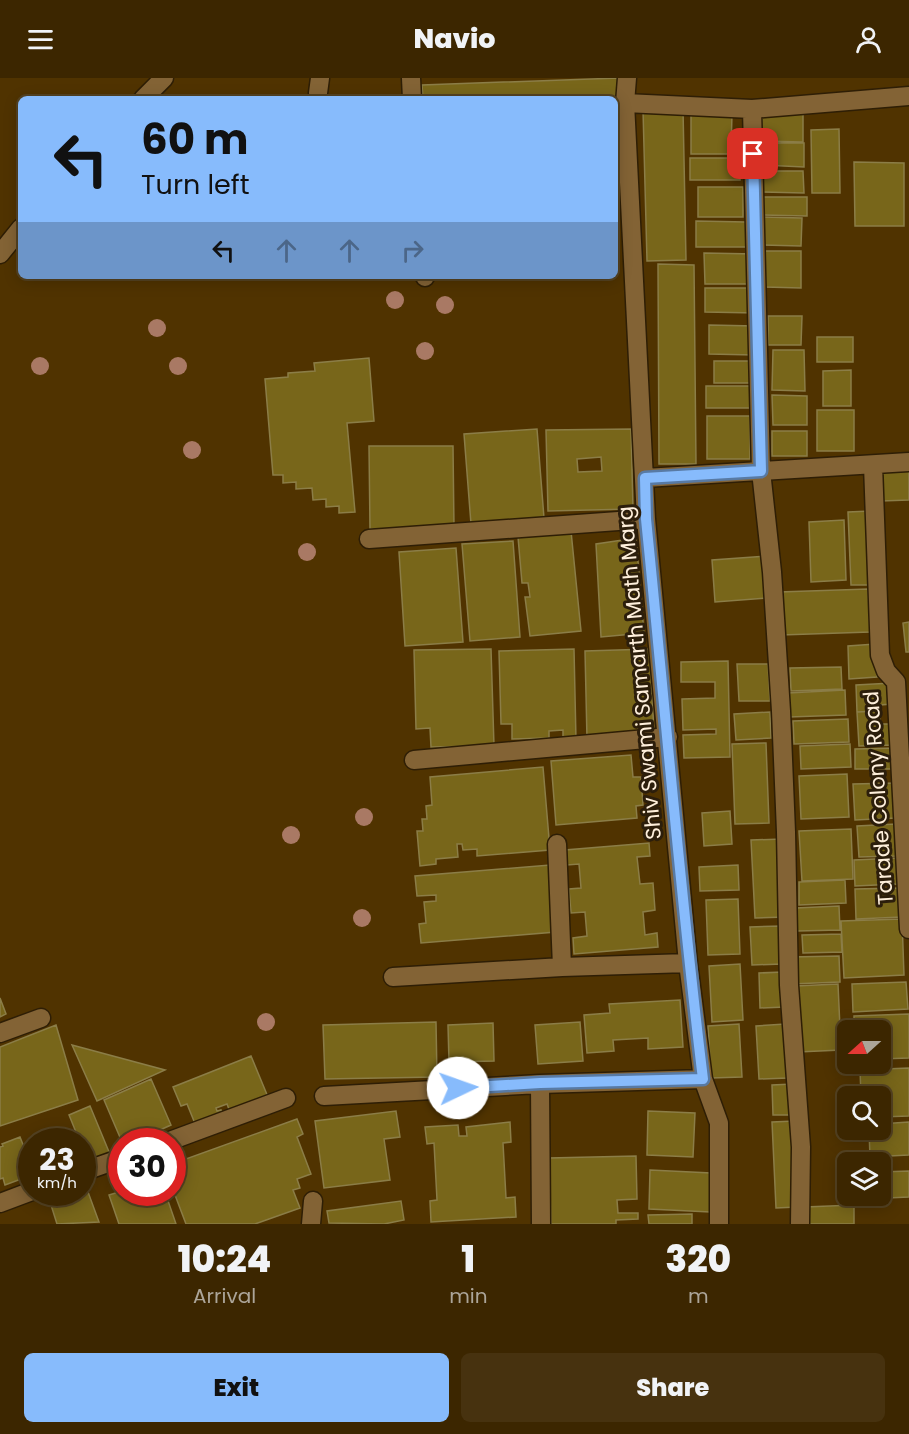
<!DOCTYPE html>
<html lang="en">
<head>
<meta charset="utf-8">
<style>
  :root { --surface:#3c2600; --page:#47320f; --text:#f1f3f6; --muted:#aca599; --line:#554322; --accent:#87bbfc }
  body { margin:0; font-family:Poppins,sans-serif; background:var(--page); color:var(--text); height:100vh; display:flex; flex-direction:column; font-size:22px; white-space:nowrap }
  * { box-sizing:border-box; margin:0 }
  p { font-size:20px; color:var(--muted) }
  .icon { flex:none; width:33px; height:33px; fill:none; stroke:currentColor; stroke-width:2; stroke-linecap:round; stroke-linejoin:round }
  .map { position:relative; height:1146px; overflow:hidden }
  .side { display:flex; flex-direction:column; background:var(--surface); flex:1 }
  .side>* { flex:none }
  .banner { position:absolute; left:18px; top:18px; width:600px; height:183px; border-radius:9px; box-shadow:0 3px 15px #0003,0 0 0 2px var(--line); background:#87bbfc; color:#111; overflow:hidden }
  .needle { width:39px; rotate:249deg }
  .tools { position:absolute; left:837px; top:942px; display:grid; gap:12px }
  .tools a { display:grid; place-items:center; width:54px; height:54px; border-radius:9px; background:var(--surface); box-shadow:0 3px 15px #0003,0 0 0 2px var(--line); font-size:30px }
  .speed { position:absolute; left:18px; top:1050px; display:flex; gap:12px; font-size:30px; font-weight:700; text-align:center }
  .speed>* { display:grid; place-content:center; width:78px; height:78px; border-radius:50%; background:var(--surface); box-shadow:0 3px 15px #0003,0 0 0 2px var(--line); line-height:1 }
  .speed small { font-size:15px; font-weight:400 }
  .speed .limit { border:9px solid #d22; background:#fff; color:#111 }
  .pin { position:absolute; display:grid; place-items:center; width:51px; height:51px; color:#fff; margin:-26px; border-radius:12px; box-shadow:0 3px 9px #0006 }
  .me { position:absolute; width:66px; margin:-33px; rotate:87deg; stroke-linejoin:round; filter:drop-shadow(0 0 4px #0008) }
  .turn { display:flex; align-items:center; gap:21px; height:126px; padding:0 24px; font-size:27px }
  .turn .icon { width:78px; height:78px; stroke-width:2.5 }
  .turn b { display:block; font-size:42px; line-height:51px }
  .lanes { display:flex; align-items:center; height:57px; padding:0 24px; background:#0003; justify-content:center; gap:30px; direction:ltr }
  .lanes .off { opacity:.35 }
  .eta { display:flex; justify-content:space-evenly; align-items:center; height:102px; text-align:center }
  .eta b { font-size:36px; font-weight:800; line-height:42px }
  .primary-button { display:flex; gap:12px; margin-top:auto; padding:12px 24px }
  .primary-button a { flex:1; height:69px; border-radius:9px; background:var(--accent); color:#111; font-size:24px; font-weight:800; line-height:69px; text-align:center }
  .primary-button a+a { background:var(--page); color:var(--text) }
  header { display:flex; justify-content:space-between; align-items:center; height:78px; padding:0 24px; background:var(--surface); font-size:27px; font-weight:800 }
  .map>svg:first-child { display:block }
  .building { fill:#78661a; stroke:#8b7d47; stroke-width:1.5; fill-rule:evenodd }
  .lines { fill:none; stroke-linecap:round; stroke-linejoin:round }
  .minor-casing { stroke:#2e1e05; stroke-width:21 }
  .minor { stroke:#836335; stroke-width:18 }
  .tree { fill:#a97964 }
  .route-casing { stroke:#587aa4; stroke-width:15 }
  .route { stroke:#87bbfc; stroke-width:10 }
  .labels { text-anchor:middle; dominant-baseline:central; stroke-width:6; stroke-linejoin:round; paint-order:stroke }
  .street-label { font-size:21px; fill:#feefdb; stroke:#2c1e0b }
</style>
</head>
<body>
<header><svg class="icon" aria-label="menu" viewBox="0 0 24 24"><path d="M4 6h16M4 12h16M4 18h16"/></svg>Navio<svg class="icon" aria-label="person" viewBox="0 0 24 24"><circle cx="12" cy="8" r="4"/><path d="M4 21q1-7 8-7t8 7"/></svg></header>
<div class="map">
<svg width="909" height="1146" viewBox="0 0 909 1146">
  <rect width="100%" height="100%" fill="#503300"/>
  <!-- building -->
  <path class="building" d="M619,0L633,75L615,76V21H423L422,7Z
    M683,31L686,182L647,183L643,32Z
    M762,31H803V64L762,63Z
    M691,35H732L731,76H691Z
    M839,51L840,115H812L811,52Z
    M761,65H804V89L760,87Z
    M690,80H740V102H690Z
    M854,84L904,85V148H855Z
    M761,93H803L804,115L761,114Z
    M698,109H743V139H698Z
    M760,119H807V138L760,137Z
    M758,139L802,140L801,168L758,167Z
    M696,143L746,144V169H696Z
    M765,173H801V210L765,209Z
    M704,175L755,176V206H705Z
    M658,186L694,187L696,386H659Z
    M705,210H756V235L705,234Z
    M768,238H802L801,267H768Z
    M709,247L755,248L754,277L709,276Z
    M817,259H853V284H817Z
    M773,272H804L805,313L772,312Z
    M369,280L374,343L347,345L355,434L339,435V428L326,429V421L313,422L312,410L296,411V404L283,405V397H273L265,301L288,299V295L315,293L314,285Z
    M714,283H756V305H714Z
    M851,292V328H823V293Z
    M706,308H754V330H706Z
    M772,317L807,318V347H773Z
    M817,332H854V373H817Z
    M707,338H750V381H707Z
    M537,351L544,440L471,446L464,356Z
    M631,351L633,431L548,433L546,352ZM601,379L602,393L578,394L577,381Z
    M772,353H807V378H772Z
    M369,368H453L454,450L370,451Z
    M909,393V422L881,423L880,394Z
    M871,433L873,507H851L848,434Z
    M844,442L846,502L811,504L809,444Z
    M571,453L581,553L530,558L525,519H530L528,505H522L518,459Z
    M636,460L644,555L601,559L596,466Z
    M513,463L520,559L470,563L462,466Z
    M456,470L463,564L405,568L399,474Z
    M766,478L768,520L715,524L712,482Z
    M868,511L870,554L781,557L779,514Z
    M909,544V574H906L903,545Z
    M875,566L877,599L849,601L848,568Z
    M491,571L494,668L431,669L430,650L416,651L414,572Z
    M574,571L576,662L563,663V652L549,653V660L512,661V646H501L499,573Z
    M650,571L654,656L587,661L585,573Z
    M728,583L730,679L684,680L683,657L716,656V651L683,652L682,621L715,620V604H681V584Z
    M737,586H768L770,623H739Z
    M841,589L842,611L791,613L790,590Z
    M892,605V626L880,627V633L857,634L856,607Z
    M845,612L846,637L789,639L788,615Z
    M880,633V646H894L895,667L859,668L857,634Z
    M770,634L771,660L736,662L734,636Z
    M848,641L849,664L794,666L793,643Z
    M766,665L769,745L735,746L732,666Z
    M850,666L851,689L801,691L800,668Z
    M896,670L897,691H855V671Z
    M631,677L633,699H641L643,727L636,728L637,740L556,747L551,683Z
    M543,689L550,772L477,778V771L463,772L462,766H457L458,779L436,781V786L420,788L417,753H423L422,741H427L426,728L432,727L430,699Z
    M847,696L849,739L801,741L799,698Z
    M895,705L896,740L855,742L853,706Z
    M730,733L732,766L704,768L702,735Z
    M896,746L897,778L859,779L857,748Z
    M851,751L853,801L802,803L799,753Z
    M782,761L785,839L755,840L751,762Z
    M649,765L650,778L637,779L640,806L653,805L655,832L643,834L645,857L657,855L658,869L574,876L573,860L587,858L585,834L571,835L569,811L581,810L579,786L567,787L565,772Z
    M897,780L898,806L855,808L854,782Z
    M550,787L556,854L421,865L419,846L426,845L424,824L436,823V817L417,818L415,798Z
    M738,787L739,812L700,813L699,789Z
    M845,802L846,825L799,827V804Z
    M900,810L902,839L856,841L855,811Z
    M738,821L740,876L708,877L706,822Z
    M839,828L840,852L797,853L796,830Z
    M902,841L904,897L844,900L841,843Z
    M781,848L782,886L752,887L750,849Z
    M841,856L842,874L803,875L802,857Z
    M839,878L840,904L791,906L790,879Z
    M740,886L743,942L712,944L709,888Z
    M783,894L785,929L760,930L759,895Z
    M906,904L908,931L853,934L852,906Z
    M838,906L841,972L798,974L795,908Z
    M0,920L6,936L0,939Z
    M680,922L683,969L648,971V960L613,962L614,973L587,975L584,937L610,935L609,926Z
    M909,936V980L880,981V952H854V938Z
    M436,944L437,999L325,1001L323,947Z
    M580,944L583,983L538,986L535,947Z
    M493,945L494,983L449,984L448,947Z
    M739,946L742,999L711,1000L708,948Z
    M785,946L788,1000L759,1001L756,948Z
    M56,947L78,1022L0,1048V969Z
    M72,967L165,992L97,1023Z
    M251,978L268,1019L230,1034L227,1026L216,1030L217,1033L221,1032L223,1037L196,1048L187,1026L181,1028L173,1009Z
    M909,990V1038L880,1039V1018H861L860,992Z
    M151,1001L171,1047L133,1064H122L104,1022Z
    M793,1006L795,1037H773L772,1007Z
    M90,1028L112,1081L91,1090L82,1070V1064H80L69,1037Z
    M396,1033L400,1059L384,1061L390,1102L324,1110L315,1043Z
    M648,1033L695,1035L693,1079L647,1077Z
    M297,1041L303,1056L297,1059L311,1096L297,1101L300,1110L293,1112L300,1130L255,1146H186L172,1109V1086Z
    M795,1043L797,1129L776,1130L772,1044Z
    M510,1044L511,1064L503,1065L506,1120L515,1119L516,1139L431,1144L430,1123L437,1122L434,1065L427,1066L425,1049L458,1047L459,1058H467L466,1049Z
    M909,1044V1077L870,1079L869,1052H880V1046Z
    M62,1055L64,1064H39Z
    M20,1059L24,1069L32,1066V1097L5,1107L3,1100L0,1101V1069L3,1068L2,1066Z
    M636,1078L637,1121L617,1122L618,1135H638V1141L616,1142V1146H551L549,1080Z
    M650,1092L711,1095L710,1134L649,1131Z
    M909,1093V1119L866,1121V1118H880V1094Z
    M122,1113V1114H165L176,1146H119L109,1117Z
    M88,1114L99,1144L57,1146L51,1127Z
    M401,1123L404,1142L384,1146L329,1145L327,1133Z
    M854,1127V1146H805V1129Z
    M692,1136V1146H649L648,1137Z"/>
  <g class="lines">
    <!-- minor casing -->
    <g class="minor-casing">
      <path id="minor" d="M411,0L412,21
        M627,0L625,25L646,441L688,885L703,1001L719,1045V1146
        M318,15L320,0
        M143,21L164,0
        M625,25L752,31L909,18
        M752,31L761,393L772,494L781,633L786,754L789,907L801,1069L800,1146
        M0,176L21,150
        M425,198V199
        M873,387L880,577L886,593L896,604L909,851
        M645,400L909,384
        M369,461L646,441
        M414,682L668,659
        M557,766L562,889
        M393,899L562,889L688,885
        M0,955L41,940
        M540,1006L541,1146
        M324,1018L540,1006L703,1001
        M167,1064L286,1020
        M82,1094L122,1080
        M0,1125L32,1113
        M311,1146L313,1123"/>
    </g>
    <!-- minor -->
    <use href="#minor" class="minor"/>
  </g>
  <!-- trees -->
  <g class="tree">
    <circle cx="395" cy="222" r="9"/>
    <circle cx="445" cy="227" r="9"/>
    <circle cx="157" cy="250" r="9"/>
    <circle cx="425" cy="273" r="9"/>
    <circle cx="40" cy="288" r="9"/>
    <circle cx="178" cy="288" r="9"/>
    <circle cx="192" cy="372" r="9"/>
    <circle cx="307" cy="474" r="9"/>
    <circle cx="364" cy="739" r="9"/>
    <circle cx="291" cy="757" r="9"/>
    <circle cx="362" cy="840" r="9"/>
    <circle cx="266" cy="944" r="9"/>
  </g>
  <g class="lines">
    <!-- route casing -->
    <g class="route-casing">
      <path id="route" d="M458,1010L540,1005L703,1001C680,815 665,628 646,441L645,400L761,393L753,76"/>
    </g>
    <!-- route -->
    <use href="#route" class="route"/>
  </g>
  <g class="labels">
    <!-- street labels -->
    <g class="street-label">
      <text transform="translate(639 595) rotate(-95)">Shiv Swami Samarth Math Marg</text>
      <text transform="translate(878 720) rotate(-94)">Tarade Colony Road</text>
    </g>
  </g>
</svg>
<div class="tools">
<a><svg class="needle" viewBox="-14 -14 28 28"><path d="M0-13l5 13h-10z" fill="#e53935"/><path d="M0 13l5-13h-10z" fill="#aca599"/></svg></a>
<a><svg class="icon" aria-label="search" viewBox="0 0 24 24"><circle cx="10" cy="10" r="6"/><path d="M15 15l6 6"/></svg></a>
<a><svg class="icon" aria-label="layers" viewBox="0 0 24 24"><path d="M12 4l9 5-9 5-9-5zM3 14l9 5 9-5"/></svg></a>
</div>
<div class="speed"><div>23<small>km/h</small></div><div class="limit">30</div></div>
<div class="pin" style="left:753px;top:76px;background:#d93025"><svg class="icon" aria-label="arrive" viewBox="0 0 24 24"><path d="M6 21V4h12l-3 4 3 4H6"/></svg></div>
<svg class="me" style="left:458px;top:1010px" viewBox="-20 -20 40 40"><circle r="19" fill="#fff"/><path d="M0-13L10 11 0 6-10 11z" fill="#87bbfc"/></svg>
<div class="banner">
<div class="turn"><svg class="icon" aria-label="left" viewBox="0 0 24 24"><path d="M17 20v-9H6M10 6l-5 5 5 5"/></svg><div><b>60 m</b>Turn left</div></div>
<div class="lanes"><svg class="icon" aria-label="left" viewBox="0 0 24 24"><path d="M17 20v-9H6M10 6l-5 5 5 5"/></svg><svg class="icon off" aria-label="ahead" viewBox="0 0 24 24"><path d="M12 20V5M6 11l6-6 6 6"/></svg><svg class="icon off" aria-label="ahead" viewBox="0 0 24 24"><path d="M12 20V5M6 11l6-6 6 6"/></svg><svg class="icon off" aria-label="right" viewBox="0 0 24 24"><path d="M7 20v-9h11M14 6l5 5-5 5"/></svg></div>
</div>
</div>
<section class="side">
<div class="eta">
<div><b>10:24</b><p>Arrival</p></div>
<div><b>1</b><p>min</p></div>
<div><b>320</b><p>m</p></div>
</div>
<div class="primary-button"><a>Exit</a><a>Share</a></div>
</section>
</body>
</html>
